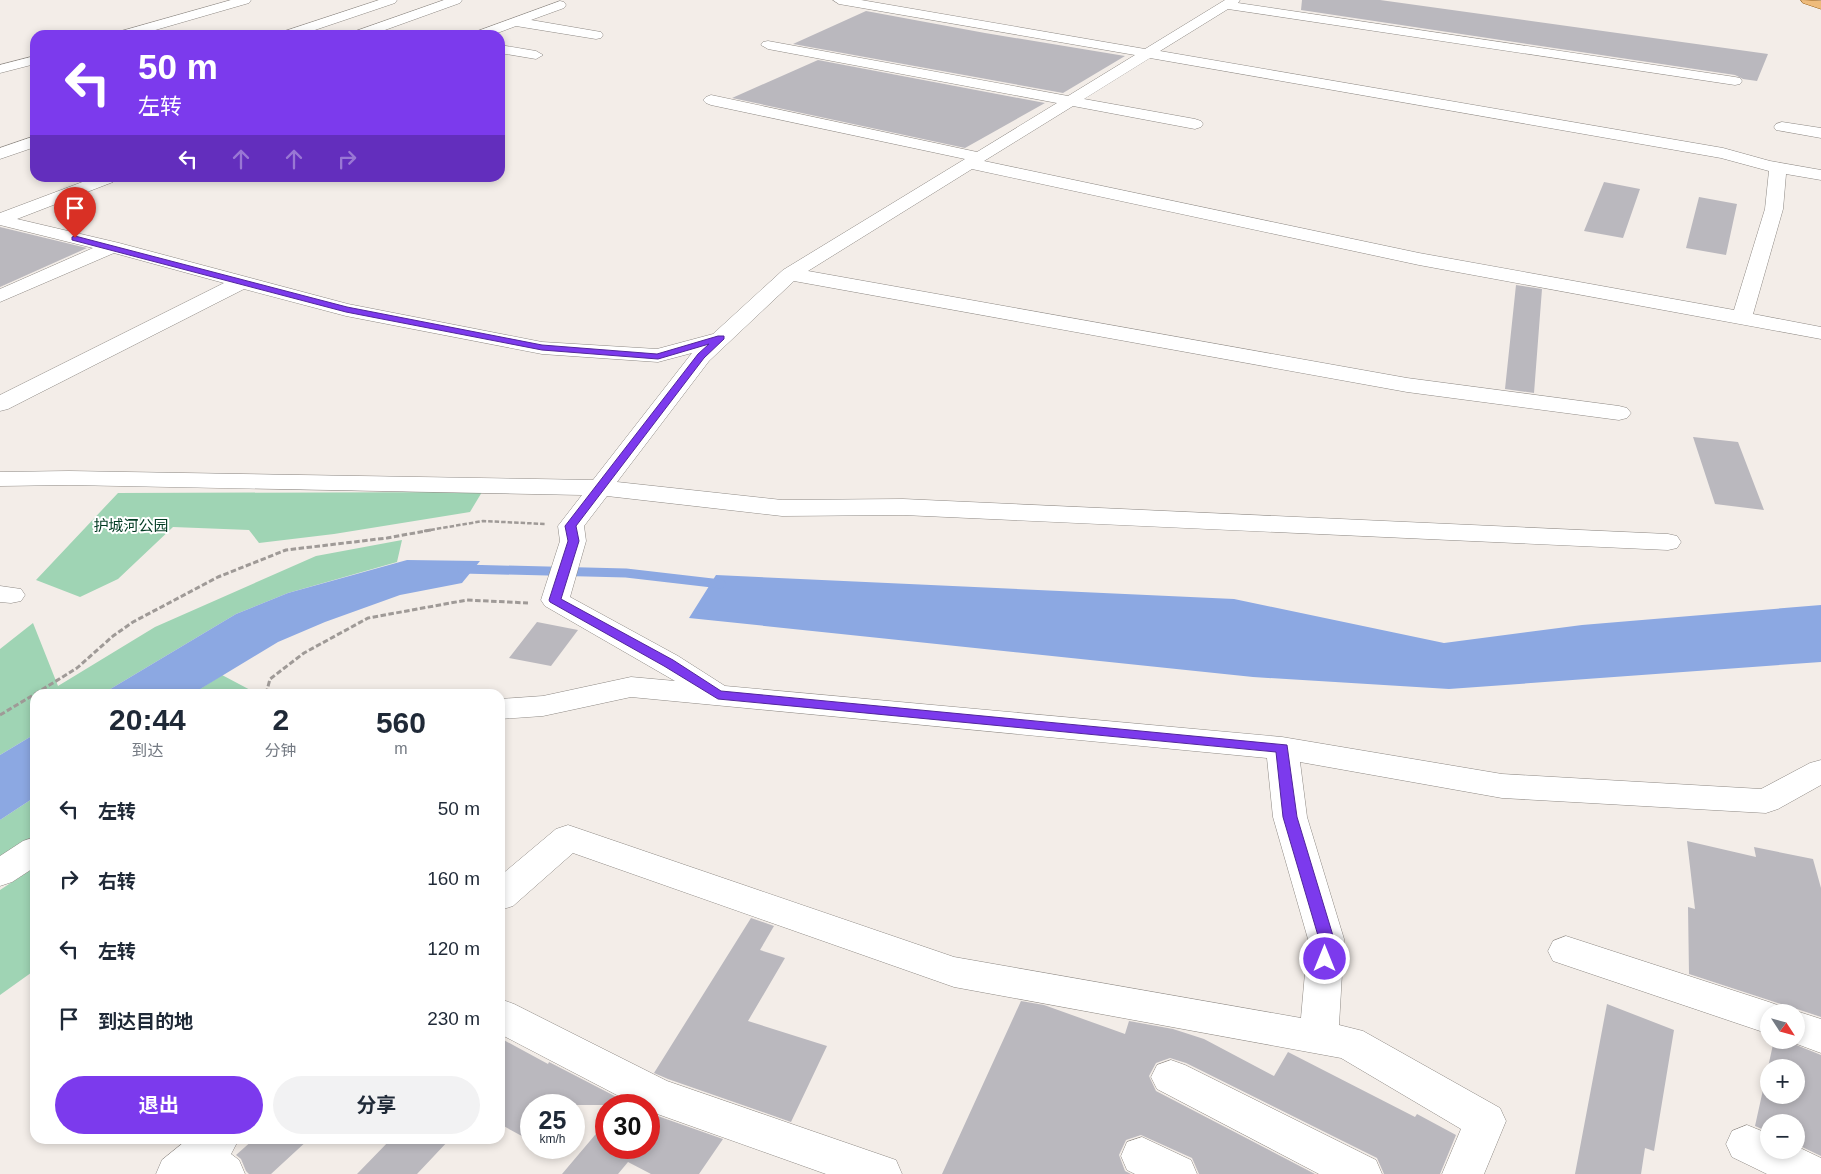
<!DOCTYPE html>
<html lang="zh">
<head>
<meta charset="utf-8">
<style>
  :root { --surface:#fff; --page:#f2f2f3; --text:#1f2937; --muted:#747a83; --accent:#7c3aed }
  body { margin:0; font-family:Arial,"Noto Sans SC",sans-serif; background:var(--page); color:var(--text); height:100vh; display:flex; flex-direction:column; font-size:19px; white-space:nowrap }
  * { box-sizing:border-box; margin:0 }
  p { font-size:16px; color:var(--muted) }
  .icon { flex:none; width:28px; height:28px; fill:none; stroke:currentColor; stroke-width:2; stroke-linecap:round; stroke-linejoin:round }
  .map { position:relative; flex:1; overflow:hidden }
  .panel { position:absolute; left:30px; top:689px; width:475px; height:455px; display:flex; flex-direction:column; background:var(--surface); border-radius:15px; box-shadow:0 2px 8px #0003 }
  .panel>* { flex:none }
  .hud { position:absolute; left:30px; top:30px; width:475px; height:152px; border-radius:15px; box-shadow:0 2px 8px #0003; background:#7c3aed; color:#fff; overflow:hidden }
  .needle { width:32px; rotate:126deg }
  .controls { position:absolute; left:1760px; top:1004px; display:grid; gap:10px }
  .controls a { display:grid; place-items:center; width:45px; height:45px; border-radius:50%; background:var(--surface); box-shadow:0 2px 8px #0003; font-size:25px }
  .speed { position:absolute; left:520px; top:1094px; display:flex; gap:10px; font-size:25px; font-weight:700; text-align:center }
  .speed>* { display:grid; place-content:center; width:65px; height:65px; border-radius:50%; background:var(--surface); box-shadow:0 2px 8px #0003; line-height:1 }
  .speed small { font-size:12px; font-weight:400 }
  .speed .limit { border:8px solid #d22; background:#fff; color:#111 }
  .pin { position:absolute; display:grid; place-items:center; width:42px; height:42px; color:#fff; margin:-51px -21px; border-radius:50% 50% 50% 0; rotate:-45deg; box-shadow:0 0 5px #0007 }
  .pin .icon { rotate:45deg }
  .me { position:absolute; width:55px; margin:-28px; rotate:0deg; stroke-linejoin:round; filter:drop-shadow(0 0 4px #0008) }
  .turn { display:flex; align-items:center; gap:18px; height:105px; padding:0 25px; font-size:22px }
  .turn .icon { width:65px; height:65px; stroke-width:2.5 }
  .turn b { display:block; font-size:35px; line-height:42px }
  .lanes { display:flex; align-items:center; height:48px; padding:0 25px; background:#0003; justify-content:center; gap:25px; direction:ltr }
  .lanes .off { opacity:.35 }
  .eta { display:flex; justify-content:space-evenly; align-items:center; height:85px; text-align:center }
  .eta b { font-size:30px; font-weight:700; line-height:35px }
  .button { display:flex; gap:10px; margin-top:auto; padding:10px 25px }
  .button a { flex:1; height:58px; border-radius:30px; background:var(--accent); color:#fff; font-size:20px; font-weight:700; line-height:58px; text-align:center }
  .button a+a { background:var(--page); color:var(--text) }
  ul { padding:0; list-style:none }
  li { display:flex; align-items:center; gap:15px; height:70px; padding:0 25px }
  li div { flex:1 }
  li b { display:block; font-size:19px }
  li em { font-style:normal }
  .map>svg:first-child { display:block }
  .green { fill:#9fd4b4 }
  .water { fill:#8ca8e2 }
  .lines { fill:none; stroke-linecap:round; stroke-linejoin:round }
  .stream { stroke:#8ca8e2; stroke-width:9 }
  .building { fill:#bab8be; fill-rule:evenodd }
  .minor-casing { stroke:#8e8984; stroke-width:1 }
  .major-casing { stroke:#9a621c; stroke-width:1 }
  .path-far1 { stroke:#9f9a97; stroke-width:2.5; stroke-dasharray:4.5 2; stroke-linecap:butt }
  .path { stroke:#9f9a97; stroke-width:3; stroke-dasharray:5.5 2.5; stroke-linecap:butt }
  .minor { fill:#fff; fill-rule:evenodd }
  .major { fill:#eebb7b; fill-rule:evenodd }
  .route { fill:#7c3aed; stroke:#51269a }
  .labels { text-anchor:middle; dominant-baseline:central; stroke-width:4; stroke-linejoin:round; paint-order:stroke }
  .park-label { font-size:15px; fill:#013b22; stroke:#fff }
</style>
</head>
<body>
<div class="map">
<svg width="1821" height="1174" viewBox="0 0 1821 1174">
  <rect width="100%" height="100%" fill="#f3ede8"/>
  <!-- green -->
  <path class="green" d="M482,492L470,512L334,534L259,543L249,530L173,527L118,579L80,597L36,580L118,493Z
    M402,540L397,562L288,593L236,614L102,694H35V734L0,755V649L33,623L58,686L155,627L316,556Z
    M222,675L258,694H192Z
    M35,797V837L0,860V820Z
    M35,867V970L0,995V890Z"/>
  <!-- water -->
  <path class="water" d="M407,560L480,561L462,583L400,595L325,622L278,642L192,694H102L236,614L288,593Z
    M716,575L1234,599L1444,643L1582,625L1821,605V662L1449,689L1253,677L689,618Z
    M35,734V797L0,820V755Z"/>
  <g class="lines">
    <!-- stream -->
    <path class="stream" d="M462,569L626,573L721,584"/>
  </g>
  <!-- building -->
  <path class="building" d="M1302,0H1380L1768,54L1757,81L1743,79L1735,75L1301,10Z
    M866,11L985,33L1125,56L1063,93L793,44Z
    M818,60L1045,103L965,148L732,98Z
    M1604,182L1640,189L1623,238L1584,231Z
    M1699,197L1737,204L1726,255L1686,248Z
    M0,227L87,248L0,287Z
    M1516,285L1542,289L1534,393L1505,389Z
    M1693,437L1738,442L1764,510L1715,504Z
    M537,622L578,630L551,666L509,658Z
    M1687,841L1756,857L1754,847L1813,859L1821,888V1017L1797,1009L1788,1012L1784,1005L1689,974L1688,907L1695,909Z
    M751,918L774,926L760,950L785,958L748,1021L827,1046L791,1122L668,1079L654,1073Z
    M1021,1001L1044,1005L1125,1034L1129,1021L1173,1029L1204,1039L1274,1076L1288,1052L1415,1117L1417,1114L1456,1135L1440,1174H1384L1377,1158L1186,1063L1170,1058L1156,1063L1149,1076L1156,1091L1315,1174H1199L1192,1158L1141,1135L1126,1140L1119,1155L1125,1171L1131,1174H942Z
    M1607,1004L1674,1030L1654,1151L1645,1148L1641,1174H1575Z
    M500,1038L548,1064L549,1062L632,1105H531V1141L500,1124Z
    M1774,1040H1784L1821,1055V1156L1796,1144V1122H1769V1132L1755,1126ZM1769,1068H1796V1095H1769Z
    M649,1113L723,1139L699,1174H651L628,1162L618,1174H562L606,1122V1149L607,1148H649Z
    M254,1139H309L271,1174H249L246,1171L241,1159L236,1155Z
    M391,1139H450L417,1174H357Z"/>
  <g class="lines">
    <!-- minor casing -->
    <g class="minor-casing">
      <path id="minor" d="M231,0H251L249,3L138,35H116L118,32Z
        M379,0H397L395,3L300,35H280L282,32Z
        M444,0H462L460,3L371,35H351L353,32Z
        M833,0H861L1145,49L1225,0H1240L1238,3L1735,77L1740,78L1742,81L1740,84L1735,85L1228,9L1160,51L1723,148L1770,161L1821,170V180L1786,174L1783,209L1753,314L1821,327V339L1419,265L972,169L808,271L1407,378L1619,406L1627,408L1631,413L1627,418L1619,420L1407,392L794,281L709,361L617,482L782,500L903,499L1668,534L1677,536L1681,542L1677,548L1668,550L903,515L782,516L607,496L584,526L586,541L570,597L678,656L725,686L1282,737L1502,774L1761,789L1810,763L1821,760V785L1778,809L1766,813L1502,798L1300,762L1307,817L1344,939L1339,1025L1363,1031L1500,1108L1506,1121L1484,1174H1442L1461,1129L1341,1058L954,987L573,853L513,906L500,910V876L556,829L568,825L954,957L1301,1018L1308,939L1273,817L1267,758L631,697L543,716L500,719V699L543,696L631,677L675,681L545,606L541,600L560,541L558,526L582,495L69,485L0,486V472L69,471L593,480L692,353L658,362L542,354L346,316L244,289L8,409L0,411V395L224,283L114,253L0,302V289L93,248L0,225V213L93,178H115L113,182L17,219L119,243L348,304L542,342L657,349L713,334L783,270L965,159L711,105L706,103L703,100L706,97L711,95L977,152L1057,103L768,49L761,45L763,42L768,41L1068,96L1135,55L839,4ZM1150,58L1721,158L1769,171L1765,209L1734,310L1419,253L984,161L1073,106L1195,129L1201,127L1203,124L1201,121L1195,119L1084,99Z
        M560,1L564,2L566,5L564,8L531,20L601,32L603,35L601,38L596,39L516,26L492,35H473L475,32Z
        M500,45L536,51L543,55L536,59L500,53Z
        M35,56V64L0,73V65Z
        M1782,122L1821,128V138L1776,130L1774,127L1776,124Z
        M35,136V147L0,159V148Z
        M0,586L21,589L25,595L21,601L11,603L0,602Z
        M35,837V867L12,882L0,886V856L23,841Z
        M1566,936L1769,1002L1783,1007L1786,1012H1769V1034L1553,961L1548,951L1553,941Z
        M500,999L514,1004L667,1081L896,1160L902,1174H826L649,1111V1105H636L500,1034Z
        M1796,1011L1821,1019V1053L1786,1040H1796V1012H1791Z
        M1171,1060L1185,1065L1376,1160L1382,1174H1319L1157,1089L1151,1077L1157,1065Z
        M1747,1125L1769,1134V1150H1796V1146L1821,1158V1174H1767L1732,1157L1726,1144L1732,1131Z
        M1142,1137L1191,1160L1197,1174H1135L1127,1170L1121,1156L1127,1142Z
        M188,1139H239L231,1154L239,1160L245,1174H156L162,1160Z"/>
    </g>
    <!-- major casing -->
    <g class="major-casing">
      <path id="major" d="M1801,0L1821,1V9L1803,3Z"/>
    </g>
    <!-- path-far1 -->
    <path class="path-far1" d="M424,531L483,521L545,524"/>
    <!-- path -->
    <path class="path" d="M35,694L77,668L113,636L133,622L218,577L286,550L387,538L431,530
      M266,694L270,679L304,653L368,618L467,600L528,603
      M0,715L35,694"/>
    <!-- minor -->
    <use href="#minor" class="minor"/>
    <!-- major -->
    <use href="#major" class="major"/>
  </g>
  <!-- route -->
  <path class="route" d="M75,236L347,307L542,345L657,354L718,336H724V339L704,358L576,526L579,541L561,599L673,660L721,691L1287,745L1297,817L1334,939L1333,959L1330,963L1325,965L1319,963L1317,959L1319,939L1283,817L1276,752L718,699L664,666L550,602L549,600L568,541L565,526L698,354L709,344L658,359L542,350L346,312L72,240V237Z"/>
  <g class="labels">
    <!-- park labels -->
    <g class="park-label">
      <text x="131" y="525">护城河公园</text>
    </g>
  </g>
</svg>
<div class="controls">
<a><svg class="needle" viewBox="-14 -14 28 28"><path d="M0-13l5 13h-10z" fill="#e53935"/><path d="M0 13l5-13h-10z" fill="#747a83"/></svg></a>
<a>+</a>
<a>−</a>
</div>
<div class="speed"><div>25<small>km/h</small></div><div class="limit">30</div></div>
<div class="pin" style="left:75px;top:238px;background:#d93025"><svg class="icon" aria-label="arrive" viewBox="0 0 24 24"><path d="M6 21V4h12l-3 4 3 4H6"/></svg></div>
<svg class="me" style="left:1325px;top:959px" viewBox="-20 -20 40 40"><circle r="17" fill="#7c3aed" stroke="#fff" stroke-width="3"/><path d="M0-11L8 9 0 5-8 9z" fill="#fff"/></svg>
<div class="hud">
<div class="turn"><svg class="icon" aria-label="left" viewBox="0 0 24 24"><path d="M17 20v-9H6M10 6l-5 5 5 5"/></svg><div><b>50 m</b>左转</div></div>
<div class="lanes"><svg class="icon" aria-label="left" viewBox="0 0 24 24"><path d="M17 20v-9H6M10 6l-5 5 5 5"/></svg><svg class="icon off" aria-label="ahead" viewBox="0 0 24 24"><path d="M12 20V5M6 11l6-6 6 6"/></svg><svg class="icon off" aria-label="ahead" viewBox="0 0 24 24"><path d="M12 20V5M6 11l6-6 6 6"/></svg><svg class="icon off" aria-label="right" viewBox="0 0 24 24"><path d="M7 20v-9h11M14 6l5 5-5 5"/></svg></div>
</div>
<section class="panel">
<div class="eta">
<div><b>20:44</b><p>到达</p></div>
<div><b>2</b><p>分钟</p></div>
<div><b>560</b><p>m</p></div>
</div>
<ul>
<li><svg class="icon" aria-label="left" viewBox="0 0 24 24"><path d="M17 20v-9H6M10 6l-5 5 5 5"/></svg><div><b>左转</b></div><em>50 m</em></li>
<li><svg class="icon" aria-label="right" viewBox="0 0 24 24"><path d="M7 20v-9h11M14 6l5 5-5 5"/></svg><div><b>右转</b></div><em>160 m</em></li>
<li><svg class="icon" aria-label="left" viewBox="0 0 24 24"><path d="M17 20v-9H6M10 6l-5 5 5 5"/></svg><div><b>左转</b></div><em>120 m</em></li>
<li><svg class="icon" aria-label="arrive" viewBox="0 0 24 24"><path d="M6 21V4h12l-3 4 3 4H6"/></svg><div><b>到达目的地</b></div><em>230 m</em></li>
</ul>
<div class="button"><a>退出</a><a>分享</a></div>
</section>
</div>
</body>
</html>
